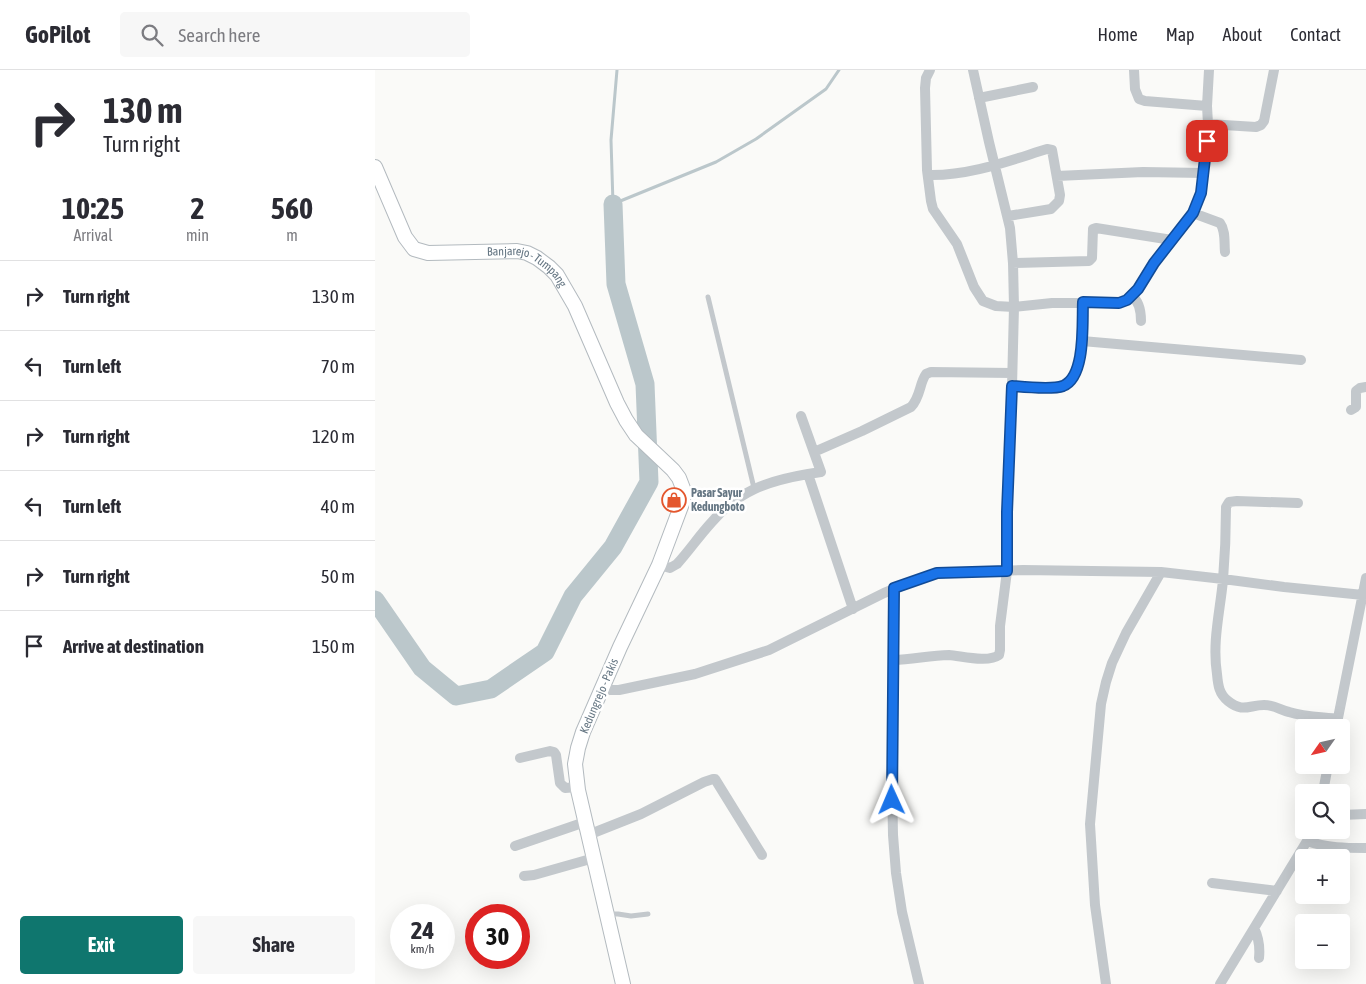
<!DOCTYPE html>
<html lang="en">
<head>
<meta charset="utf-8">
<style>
  :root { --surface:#fff; --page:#f7f7f7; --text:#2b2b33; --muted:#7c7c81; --line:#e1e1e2; --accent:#0f766e }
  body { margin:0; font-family:"Asap Condensed",sans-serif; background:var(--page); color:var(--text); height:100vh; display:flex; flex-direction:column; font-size:19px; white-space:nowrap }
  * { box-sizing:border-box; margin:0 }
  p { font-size:16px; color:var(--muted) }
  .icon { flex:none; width:28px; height:28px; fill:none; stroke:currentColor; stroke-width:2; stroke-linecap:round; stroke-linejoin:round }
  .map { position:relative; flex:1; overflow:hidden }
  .drawer { display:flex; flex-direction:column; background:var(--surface); width:375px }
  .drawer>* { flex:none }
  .top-card { background:#fff; color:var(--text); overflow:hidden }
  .needle { width:32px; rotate:236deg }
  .tools { position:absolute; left:920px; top:649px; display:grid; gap:10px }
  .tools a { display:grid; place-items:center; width:55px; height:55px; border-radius:5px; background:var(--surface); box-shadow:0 5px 20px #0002; font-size:25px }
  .speed { position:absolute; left:15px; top:834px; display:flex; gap:10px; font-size:25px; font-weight:700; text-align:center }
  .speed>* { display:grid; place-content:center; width:65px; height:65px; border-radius:50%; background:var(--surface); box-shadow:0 5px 20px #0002; line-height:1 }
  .speed small { font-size:12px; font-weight:400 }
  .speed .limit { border:8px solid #d22; background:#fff; color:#111 }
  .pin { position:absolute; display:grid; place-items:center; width:42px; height:42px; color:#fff; margin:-21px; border-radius:10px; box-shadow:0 2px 8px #0006 }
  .me { position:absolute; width:55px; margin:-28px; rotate:359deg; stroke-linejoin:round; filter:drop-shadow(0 0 4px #0008) }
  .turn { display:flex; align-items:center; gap:18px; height:105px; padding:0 20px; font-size:22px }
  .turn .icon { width:65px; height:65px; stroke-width:2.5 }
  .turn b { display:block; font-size:35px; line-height:42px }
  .eta { display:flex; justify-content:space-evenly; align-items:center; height:85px; text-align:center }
  .eta b { font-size:30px; font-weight:700; line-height:35px }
  .action { display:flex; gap:10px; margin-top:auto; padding:10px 20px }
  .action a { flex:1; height:58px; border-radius:5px; background:var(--accent); color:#fff; font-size:20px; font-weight:700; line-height:58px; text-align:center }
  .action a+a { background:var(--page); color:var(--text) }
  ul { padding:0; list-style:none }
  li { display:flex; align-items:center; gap:15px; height:70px; padding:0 20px; border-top:1px solid var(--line) }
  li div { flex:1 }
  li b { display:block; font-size:19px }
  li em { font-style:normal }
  header { display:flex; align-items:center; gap:30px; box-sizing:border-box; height:70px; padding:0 25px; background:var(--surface); border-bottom:1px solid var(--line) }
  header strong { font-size:24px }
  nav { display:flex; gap:28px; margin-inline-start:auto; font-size:18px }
  .search { width:350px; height:45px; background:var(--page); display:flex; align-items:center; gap:12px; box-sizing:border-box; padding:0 18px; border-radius:5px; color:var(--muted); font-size:19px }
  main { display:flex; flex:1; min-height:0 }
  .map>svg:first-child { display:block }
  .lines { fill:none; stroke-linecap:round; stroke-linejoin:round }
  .stream { stroke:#bbc7cb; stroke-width:3 }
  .river { stroke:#bbc7cb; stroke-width:19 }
  .secondary-casing { stroke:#b3babf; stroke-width:16 }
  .lane { stroke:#c3c8cc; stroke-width:5 }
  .street { stroke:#c3c8cc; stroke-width:10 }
  .secondary { stroke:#fff; stroke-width:14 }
  .route-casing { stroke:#114b97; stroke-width:12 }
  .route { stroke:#1a73e8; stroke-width:9 }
  .labels { text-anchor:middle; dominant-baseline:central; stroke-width:5; stroke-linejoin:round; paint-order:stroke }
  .street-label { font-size:12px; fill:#657683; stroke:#fff }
  .poi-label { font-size:12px; font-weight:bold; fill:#657683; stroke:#fff; text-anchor:start }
</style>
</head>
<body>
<header>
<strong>GoPilot</strong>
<div class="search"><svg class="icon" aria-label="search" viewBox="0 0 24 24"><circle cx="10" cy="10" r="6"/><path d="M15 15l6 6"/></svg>Search here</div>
<nav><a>Home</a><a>Map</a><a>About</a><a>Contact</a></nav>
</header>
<main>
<section class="drawer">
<div class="top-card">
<div class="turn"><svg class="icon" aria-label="right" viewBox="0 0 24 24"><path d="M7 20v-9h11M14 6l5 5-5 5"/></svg><div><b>130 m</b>Turn right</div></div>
</div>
<div class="eta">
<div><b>10:25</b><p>Arrival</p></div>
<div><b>2</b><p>min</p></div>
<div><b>560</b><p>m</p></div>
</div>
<ul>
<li><svg class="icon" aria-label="right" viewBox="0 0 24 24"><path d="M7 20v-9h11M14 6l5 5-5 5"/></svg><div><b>Turn right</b></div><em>130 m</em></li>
<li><svg class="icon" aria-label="left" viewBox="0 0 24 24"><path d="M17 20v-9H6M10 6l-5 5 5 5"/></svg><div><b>Turn left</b></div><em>70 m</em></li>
<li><svg class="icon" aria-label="right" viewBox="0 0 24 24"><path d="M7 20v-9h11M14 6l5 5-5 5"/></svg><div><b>Turn right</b></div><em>120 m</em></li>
<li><svg class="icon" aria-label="left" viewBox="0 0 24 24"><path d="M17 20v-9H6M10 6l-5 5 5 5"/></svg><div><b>Turn left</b></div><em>40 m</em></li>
<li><svg class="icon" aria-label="right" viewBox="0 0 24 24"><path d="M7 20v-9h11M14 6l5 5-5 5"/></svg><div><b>Turn right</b></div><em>50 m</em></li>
<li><svg class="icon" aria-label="arrive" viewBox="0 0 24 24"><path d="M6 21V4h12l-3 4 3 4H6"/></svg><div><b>Arrive at destination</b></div><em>150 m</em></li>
</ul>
<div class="action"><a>Exit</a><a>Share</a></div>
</section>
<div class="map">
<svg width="991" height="914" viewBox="0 0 991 914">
  <rect width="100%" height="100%" fill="#fafaf8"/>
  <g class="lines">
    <!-- stream -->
    <path class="stream" d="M242,0L236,70L238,134L341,92L381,69L451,19L464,0"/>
    <!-- river -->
    <path class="river" d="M0,530L47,598L81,626L116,619L170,582L198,526L238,477L274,412L270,314L241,214L238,134"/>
    <!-- secondary casing -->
    <g class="secondary-casing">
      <g id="secondary">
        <path id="s1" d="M0,97L30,167L39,179L53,183L142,181L152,183L162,188L174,197L182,205L200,236L242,333L251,350L261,365L298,400L304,408L309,421L308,431L284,495L245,577L208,662L203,678L200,694L203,720L248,914"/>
      </g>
    </g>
    <!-- lane -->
    <path class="lane" d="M333,227L379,418
      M232,844H243L256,846L273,844"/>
    <!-- street -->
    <path class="street" d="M555,0L551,8L550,18L552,100L556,131L558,139L582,174L599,217L608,231L621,236L639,237L638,193L635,158L614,72L598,0
      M759,0L760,19L764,29L770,31L832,36
      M604,28L658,17
      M833,54L881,57L886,55L889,51L899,0
      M553,105C594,106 633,91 672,79L677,80L685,125L684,131L676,139L633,146
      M682,106L768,102L829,103
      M818,143L845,153C851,161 849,173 850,182
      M638,193L714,191L717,188L718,159L721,158L797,170
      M757,226C765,232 766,242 766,251
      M707,271L926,290
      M637,317C649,317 677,320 688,316C711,307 707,253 708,232
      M976,340L981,337V321L985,318L991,317
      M426,346L446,402L433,404
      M439,382L487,361L536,337C546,326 544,314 551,304L556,302L637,303
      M923,433L862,431L854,432L851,437C851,461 850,486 848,510C845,542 837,572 842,604C843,615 844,624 853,631C868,643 874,635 889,635C900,635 905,640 914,642C929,647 947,647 963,649
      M284,495L295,498L302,494C314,481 324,466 336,453C363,421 392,411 433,404L478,539
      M519,518L517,712L518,765L521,803L527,842L544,914
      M519,590C537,590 555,585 574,585C587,586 613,593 624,585L625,580V556L632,501V442L637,317L639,237L677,233H744L752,230L763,219L779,193L814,149L821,136L826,123L830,88L833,54L832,36L834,0
      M229,614L234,620H244L320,604L394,580L509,523L544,509L562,503L648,500L786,502L848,509L909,517L988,525
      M961,658L991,508
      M145,688L175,681L179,682L181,685L185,713L190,718L203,717
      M948,722L953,695
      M966,745L991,744
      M213,765L266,744L329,712L338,709H340L387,785
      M932,771C952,778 971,778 991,778
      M140,776L210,752
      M149,806L159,805L219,788
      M837,813L902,821
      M879,858C884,868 885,878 884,888
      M731,914L720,835L715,754L726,634L731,612L737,593L751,563L786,502
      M845,914L932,771L937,760"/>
    <!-- secondary -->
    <use href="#secondary" class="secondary"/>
  </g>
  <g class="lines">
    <!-- route casing -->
    <g class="route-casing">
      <path id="route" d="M517,730L519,518L562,503L632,501V442L637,316C649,317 677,320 688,316C711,307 707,253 708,232L744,233L752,230L763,219L779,193L818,143L826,123L832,71"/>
    </g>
    <!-- route -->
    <use href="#route" class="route"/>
  </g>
  <!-- icons -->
  <defs>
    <g id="shop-ring" transform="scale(1.25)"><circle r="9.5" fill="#fff" stroke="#e4572e" stroke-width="1.5"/><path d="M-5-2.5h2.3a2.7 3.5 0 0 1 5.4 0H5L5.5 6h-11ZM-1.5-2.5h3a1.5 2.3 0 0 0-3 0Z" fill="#e4572e"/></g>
  </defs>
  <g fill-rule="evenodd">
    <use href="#shop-ring" x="299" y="430"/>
  </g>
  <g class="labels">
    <!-- street labels -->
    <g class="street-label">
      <text stroke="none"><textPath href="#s1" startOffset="210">Banjarejo - Tumpang</textPath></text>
      <text transform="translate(224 626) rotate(-67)">Kedungrejo - Pakis</text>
    </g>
    <!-- poi labels -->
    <g class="poi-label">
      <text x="316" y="423">Pasar Sayur<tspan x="316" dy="14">Kedungboto</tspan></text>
    </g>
  </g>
</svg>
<div class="tools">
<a><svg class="needle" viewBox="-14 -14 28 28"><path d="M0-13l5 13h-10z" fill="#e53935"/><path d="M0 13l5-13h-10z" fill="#7c7c81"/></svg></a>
<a><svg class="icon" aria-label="search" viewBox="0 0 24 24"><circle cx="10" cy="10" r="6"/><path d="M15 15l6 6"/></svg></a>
<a>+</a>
<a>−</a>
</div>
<div class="speed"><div>24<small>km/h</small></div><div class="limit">30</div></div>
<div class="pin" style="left:832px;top:71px;background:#d93025"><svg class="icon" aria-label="arrive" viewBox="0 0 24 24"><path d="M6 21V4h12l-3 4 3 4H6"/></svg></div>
<svg class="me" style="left:517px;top:730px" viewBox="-20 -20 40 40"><path d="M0-17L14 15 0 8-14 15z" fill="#1a73e8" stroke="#fff" stroke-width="4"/></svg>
</div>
</main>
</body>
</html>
